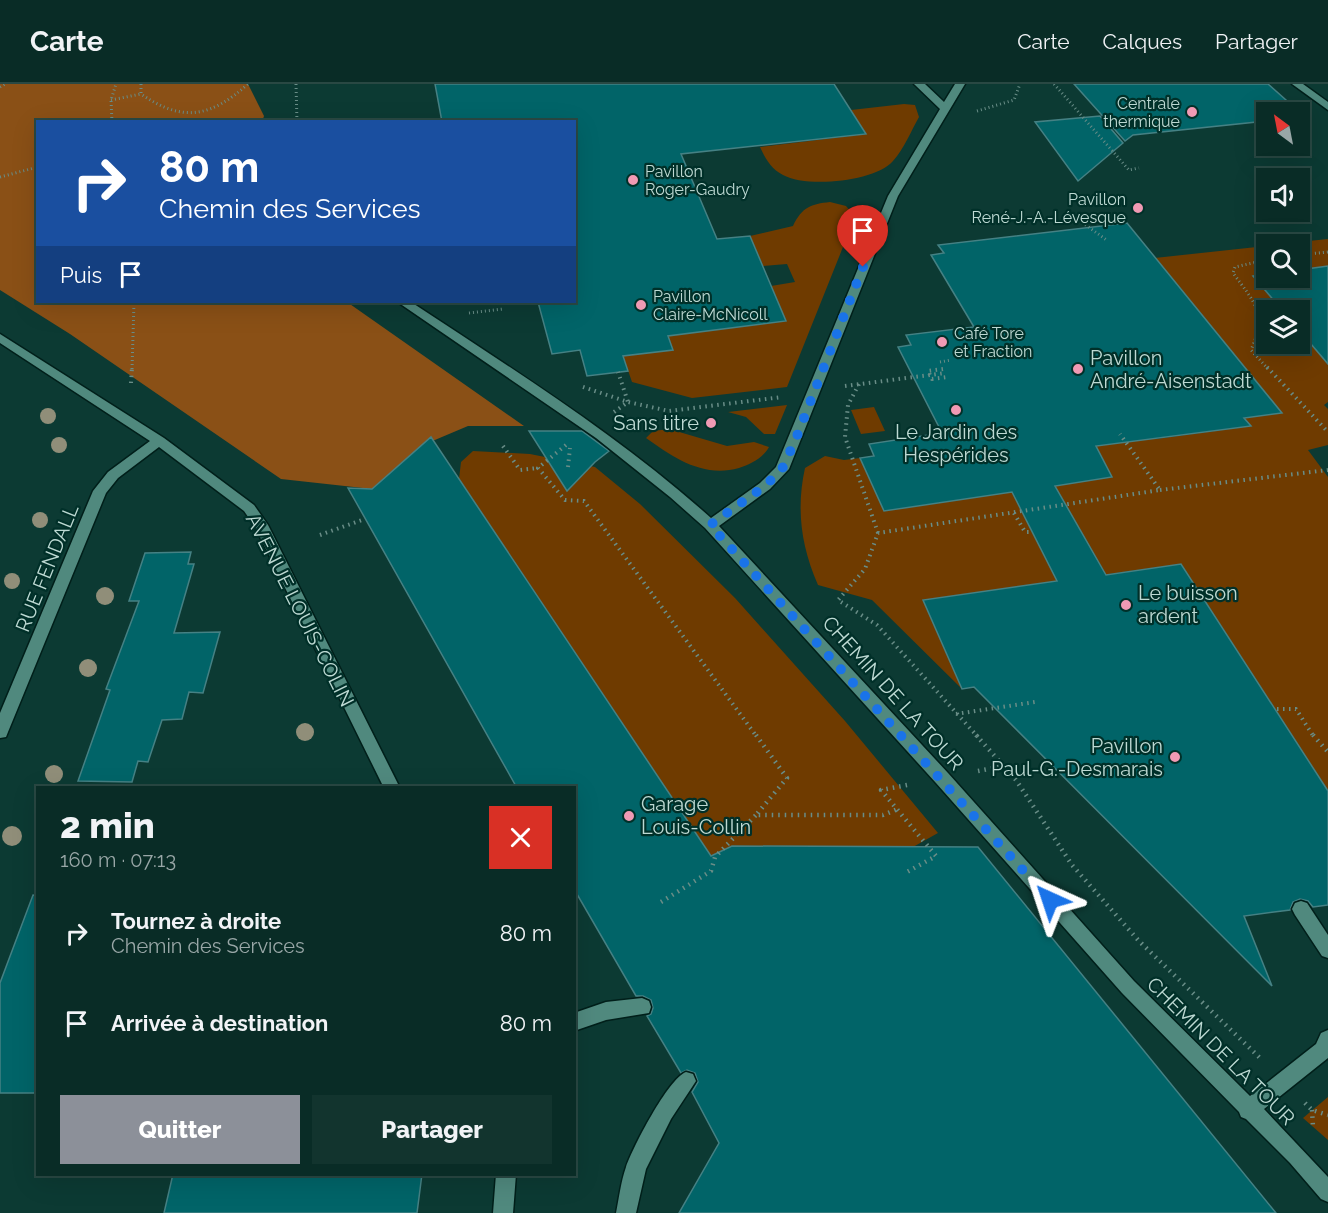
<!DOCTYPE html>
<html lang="fr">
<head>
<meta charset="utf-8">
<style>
  :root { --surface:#092c26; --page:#12342e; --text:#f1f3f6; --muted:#99a7a7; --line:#294843; --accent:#8c9099 }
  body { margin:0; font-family:Raleway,sans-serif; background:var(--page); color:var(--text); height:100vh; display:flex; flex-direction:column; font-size:22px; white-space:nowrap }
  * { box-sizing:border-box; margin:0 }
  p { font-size:20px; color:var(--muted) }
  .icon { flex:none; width:33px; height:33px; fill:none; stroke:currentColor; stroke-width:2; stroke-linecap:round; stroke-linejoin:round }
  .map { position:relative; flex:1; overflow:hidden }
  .sheet { position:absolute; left:36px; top:702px; width:540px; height:390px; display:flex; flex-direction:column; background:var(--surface); border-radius:0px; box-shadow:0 6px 24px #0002,0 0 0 2px var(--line) }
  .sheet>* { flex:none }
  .guide { position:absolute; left:36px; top:36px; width:540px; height:183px; border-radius:0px; box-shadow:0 6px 24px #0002,0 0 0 2px var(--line); background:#1a4fa0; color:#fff; overflow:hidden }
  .needle { width:39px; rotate:328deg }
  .controls { position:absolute; left:1256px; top:18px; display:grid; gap:12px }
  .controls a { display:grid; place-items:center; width:54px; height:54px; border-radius:0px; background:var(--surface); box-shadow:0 6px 24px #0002,0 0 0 2px var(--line); font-size:30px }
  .pin { position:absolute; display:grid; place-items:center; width:51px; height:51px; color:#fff; margin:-62px -26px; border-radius:50% 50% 50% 0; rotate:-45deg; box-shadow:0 0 6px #0007 }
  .pin .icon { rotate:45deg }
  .me { position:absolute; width:66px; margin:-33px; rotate:318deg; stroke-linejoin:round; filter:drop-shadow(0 0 4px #0008) }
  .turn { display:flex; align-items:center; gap:21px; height:126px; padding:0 24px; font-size:27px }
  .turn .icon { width:78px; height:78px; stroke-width:2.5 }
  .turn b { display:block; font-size:42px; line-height:51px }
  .then { display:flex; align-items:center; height:57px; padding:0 24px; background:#0003; gap:12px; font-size:22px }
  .round { display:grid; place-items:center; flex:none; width:63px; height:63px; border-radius:0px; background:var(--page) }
  .head { display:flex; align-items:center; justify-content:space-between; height:102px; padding:0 24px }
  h1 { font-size:36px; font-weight:800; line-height:45px }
  .primary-button { display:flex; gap:12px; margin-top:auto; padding:12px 24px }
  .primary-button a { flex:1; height:69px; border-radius:0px; background:var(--accent); color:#fff; font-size:24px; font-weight:800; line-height:69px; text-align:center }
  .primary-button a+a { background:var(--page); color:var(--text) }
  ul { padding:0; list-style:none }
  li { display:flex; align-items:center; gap:18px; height:90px; padding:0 24px }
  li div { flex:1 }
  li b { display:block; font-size:22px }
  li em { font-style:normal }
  header { display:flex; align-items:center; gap:36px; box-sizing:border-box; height:84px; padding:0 30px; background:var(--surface); border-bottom:2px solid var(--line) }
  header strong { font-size:28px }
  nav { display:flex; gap:33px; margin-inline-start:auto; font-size:21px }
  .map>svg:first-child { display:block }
  .green { fill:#6f3b00 }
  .forest { fill:#8a5016 }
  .building { fill:#016468; stroke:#458184; stroke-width:1.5 }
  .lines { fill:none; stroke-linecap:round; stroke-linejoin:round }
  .minor-casing { stroke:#011f1a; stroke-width:3 }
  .path-far2 { stroke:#698d87; stroke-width:3; stroke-dasharray:1 3; stroke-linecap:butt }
  .path-far1 { stroke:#698d87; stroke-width:4; stroke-dasharray:1.5 4.5; stroke-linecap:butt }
  .path { stroke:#698d87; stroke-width:4.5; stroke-dasharray:1.5 5; stroke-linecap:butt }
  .minor { fill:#50897e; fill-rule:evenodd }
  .tree { fill:#908e79 }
  .route { stroke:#1a73e8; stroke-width:10; stroke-dasharray:0 18 }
  .poi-dot { fill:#f09ab4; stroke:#003029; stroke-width:2 }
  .labels { text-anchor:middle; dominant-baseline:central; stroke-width:4.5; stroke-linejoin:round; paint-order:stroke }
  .far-poi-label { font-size:16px; fill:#bdd9d3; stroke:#003029; text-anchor:start }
  .poi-label { font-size:20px; fill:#bdd9d3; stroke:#003029; text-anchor:start }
  .street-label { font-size:20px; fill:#bdd9d3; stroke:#003029 }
</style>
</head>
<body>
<header>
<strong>Carte</strong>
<nav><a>Carte</a><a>Calques</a><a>Partager</a></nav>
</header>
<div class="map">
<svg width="1328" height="1129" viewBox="0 0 1328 1129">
  <rect width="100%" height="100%" fill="#0c3a33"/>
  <!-- green -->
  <path class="green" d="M904,20L915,21L919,33C911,47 904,65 893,77C875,98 806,104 783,91C771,85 765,74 760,63L866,50L851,26Z
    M830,118L846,122L853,130L851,143L787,303L692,314L632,298L623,272L673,266L668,252L786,237L771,202L795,198L787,180L763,182L750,152L793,142C802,123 811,120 830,118Z
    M1328,155V182L1299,186V160H1279Z
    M1266,162V190L1253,193L1282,226H1266V260H1299V246L1328,280V318L1324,321L1328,325V361L1308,366L1328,393V707L1181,480L923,516L962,605L872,516L818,501C801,462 796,425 805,384L825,372L844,376L860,374L884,427L1111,393L1092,354L1150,346L1156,355L1250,342L1244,334L1281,329L1178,201L1156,203L1136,176Z
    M787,321L775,350H764L746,333L728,328Z
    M874,323L885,347L861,350L851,326Z
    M669,345L727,362L754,358L769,363C763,374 751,380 739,384C703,394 674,374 646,354L653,347Z
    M473,367L530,370L595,383L640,420L735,514L845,637L938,749L913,763L732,762L711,772L459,395L461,378Z
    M1328,1013V1056L1303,1034Z"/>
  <!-- forest -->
  <path class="forest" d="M0,0H248L264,32L262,38H38V218H347L524,342H468L423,361L372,405L281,395L70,250L0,206Z"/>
  <!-- building -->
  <path class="building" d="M435,0H834L866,50L681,70L717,155L750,152L786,237L668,252L673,266L623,272L628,287L587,292L580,266L552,270L538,218H574V38H442Z
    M1074,0H1268L1304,32L1299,33V28H1266V37L1133,51L1125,57Z
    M1100,32L1123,59L1078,97L1035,38Z
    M1127,139L1282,329L1244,334L1251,342L1096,362L1112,393L1055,402L1106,491L1181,480L1328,707V821L1313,823L1308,817L1300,815L1293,818L1290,826L1244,832L1272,902L974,603L962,605L923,516L1057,497L1012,408L884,427L860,374L874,372L869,360L942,349L898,263L911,261L906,251L974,243L931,171L944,169L938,161Z
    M1328,182V280L1299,246V226H1282L1253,192L1266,190V194H1299V186Z
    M529,347H582L609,367L595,378L567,407Z
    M431,353L711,772L732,762L978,763L1276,1129H679L719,1059L692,1008L698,998L695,989L687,986L681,989L647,932L651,930L653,924L651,916L643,912H636L574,805V704H517L348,404L372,405Z
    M191,468L188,480H194L174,549L220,548L203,609L189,608L182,635L162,636L148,678L138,677L132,698L78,697L110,606L106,605L139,517H129L145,469Z
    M33,811L38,812V1009H0V899Z
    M173,1090H422L417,1129H164Z"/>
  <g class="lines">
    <!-- minor casing -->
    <g class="minor-casing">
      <path id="minor" d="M914,0H925L944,18L955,0H965L898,112L789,385L770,405L719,442L948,689L1134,897L1250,1012L1316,960L1321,949L1328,946V974L1264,1025L1328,1093V1118L1321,1115L1290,1079L1246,1035L1241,1033L1239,1028L1122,909L936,699L705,444L670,413L596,354L399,219L411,218C514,286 618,351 711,434L760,399L776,383L888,112L940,25Z
        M1292,0H1303L1328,18V26Z
        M0,250L164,354L254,421L268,441L400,704H384L255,443L244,427L159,363L118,394L106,409L8,648L6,653L0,654V629L93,407L108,388L150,357L0,259Z
        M1301,817L1307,819L1328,851V874L1322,872L1295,831L1292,825L1295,819Z
        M642,914L649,917L651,923L649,929L606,936L574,947V929L606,918Z
        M686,988L693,990L696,997L671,1035L646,1085L636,1129H616C619,1114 621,1097 626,1083C633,1063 668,995 686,988Z
        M496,1090H516L513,1129H493Z"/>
    </g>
    <!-- path-far2 -->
    <path class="path-far2" d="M141,0V10C183,39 211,33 248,0
      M296,0L297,38
      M1054,0L1129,86L1139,84
      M0,3L5,0
      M111,16L141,10
      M977,27L1014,16L1020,0
      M112,38L111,16L116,0
      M0,93L38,83
      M1069,129L1108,157
      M1299,171L1328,168
      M1266,176L1235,183L1233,189C1255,219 1267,229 1251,266L1268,285
      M469,229L503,225
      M940,278L951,276
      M132,285L134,218"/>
    <!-- path-far1 -->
    <path class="path-far1" d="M1267,283L1328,348
      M943,285L928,287L932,295L947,293
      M131,299L132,283
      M859,300L848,321L845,353L878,449
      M845,302L945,289
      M583,303L628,318L669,327L782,313
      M614,328L628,318L618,288
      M566,361L538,384L565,416L584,417L757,653
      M503,362L520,386L538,384
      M568,383L570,364
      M1160,406L1328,386
      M1014,429L1025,448H1032
      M320,451L365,435
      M1277,625H1296L1314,653
      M956,630L1035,618
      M978,653L877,541L838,516L865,485L878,449L1160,406L1120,350"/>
    <!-- path -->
    <path class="path" d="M756,651L787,694L756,731H883L898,725
      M976,651L1016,696L1072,781L1139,857L1262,976
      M1313,651L1328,668
      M978,687L1003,682
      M907,701L881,706L936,772L907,788
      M661,818L711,787L715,773L756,731
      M1305,1019L1312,1026L1328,1031
      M1312,1026L1313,1043"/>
    <!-- minor -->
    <use href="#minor" class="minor"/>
  </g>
  <!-- trees -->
  <g class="tree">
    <circle cx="48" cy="332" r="8"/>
    <circle cx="59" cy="361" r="8"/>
    <circle cx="40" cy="436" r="8"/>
    <circle cx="12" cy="497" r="8"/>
    <circle cx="105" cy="512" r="9"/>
    <circle cx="88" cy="584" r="9"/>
    <circle cx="305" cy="648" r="9"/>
    <circle cx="54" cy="690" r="9"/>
    <circle cx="12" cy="752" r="10"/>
  </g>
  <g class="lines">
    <!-- route -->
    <path class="route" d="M863,183L795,357L782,385L765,402L710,441L1050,816"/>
  </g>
  <!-- markers -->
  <g class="poi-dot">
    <circle cx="1192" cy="28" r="6"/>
    <circle cx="633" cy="96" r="6"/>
    <circle cx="1138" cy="124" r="6"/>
    <circle cx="641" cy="221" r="6"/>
    <circle cx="942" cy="258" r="6"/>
    <circle cx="1078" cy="285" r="6"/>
    <circle cx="956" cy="326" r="6"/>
    <circle cx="711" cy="339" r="6"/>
    <circle cx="1126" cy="521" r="6"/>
    <circle cx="1175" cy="673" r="6"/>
    <circle cx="629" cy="732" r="6"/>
  </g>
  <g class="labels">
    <!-- far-poi labels -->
    <g class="far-poi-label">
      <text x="1180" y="19" text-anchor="end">Centrale<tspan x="1180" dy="18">thermique</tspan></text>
      <text x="645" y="87">Pavillon<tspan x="645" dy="18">Roger-Gaudry</tspan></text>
      <text x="1126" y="115" text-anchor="end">Pavillon<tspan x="1126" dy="18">René-J.-A.-Lévesque</tspan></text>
      <text x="653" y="212">Pavillon<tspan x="653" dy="18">Claire-McNicoll</tspan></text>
      <text x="954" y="249">Café Tore<tspan x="954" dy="18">et Fraction</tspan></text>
    </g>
    <!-- poi labels -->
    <g class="poi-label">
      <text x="1090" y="274">Pavillon<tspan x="1090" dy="23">André-Aisenstadt</tspan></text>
      <text x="699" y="339" text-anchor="end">Sans titre</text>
      <text x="956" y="348" text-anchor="middle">Le Jardin des<tspan x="956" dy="23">Hespérides</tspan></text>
      <text x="1138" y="509">Le buisson<tspan x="1138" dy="23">ardent</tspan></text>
      <text x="1163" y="662" text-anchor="end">Pavillon<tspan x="1163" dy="23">Paul-G.-Desmarais</tspan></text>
      <text x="641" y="720">Garage<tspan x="641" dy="23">Louis-Collin</tspan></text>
    </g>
    <!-- street labels -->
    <g class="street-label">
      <text transform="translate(47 484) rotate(-68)">RUE FENDALL</text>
      <text transform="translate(300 526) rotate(63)">AVENUE LOUIS-COLIN</text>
      <text transform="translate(893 609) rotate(48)">CHEMIN DE LA TOUR</text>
      <text transform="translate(1221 967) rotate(45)">CHEMIN DE LA TOUR</text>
    </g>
  </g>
</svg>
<div class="controls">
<a><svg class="needle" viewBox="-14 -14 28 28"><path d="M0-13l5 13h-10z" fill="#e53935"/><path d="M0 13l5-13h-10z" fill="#99a7a7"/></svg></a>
<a><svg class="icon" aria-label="sound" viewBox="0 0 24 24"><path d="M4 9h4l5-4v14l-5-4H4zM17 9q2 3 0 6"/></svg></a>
<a><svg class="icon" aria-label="search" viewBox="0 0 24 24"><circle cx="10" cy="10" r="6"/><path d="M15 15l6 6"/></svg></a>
<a><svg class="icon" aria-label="layers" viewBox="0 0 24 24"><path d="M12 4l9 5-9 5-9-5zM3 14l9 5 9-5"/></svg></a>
</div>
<div class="pin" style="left:863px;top:183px;background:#d93025"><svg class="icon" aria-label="arrive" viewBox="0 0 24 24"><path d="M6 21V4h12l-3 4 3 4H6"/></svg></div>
<svg class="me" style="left:1050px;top:816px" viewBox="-20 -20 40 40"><path d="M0-17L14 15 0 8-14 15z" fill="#1a73e8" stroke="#fff" stroke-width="4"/></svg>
<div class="guide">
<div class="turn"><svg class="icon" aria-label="right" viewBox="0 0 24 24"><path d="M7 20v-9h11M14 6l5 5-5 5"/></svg><div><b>80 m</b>Chemin des Services</div></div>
<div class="then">Puis<svg class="icon" aria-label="arrive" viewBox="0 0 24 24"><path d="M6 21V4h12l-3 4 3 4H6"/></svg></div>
</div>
<section class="sheet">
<div class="head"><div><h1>2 min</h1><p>160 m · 07:13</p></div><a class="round" style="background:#d93025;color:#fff"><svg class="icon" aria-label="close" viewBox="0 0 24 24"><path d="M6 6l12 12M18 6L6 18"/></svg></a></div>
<ul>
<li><svg class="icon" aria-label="right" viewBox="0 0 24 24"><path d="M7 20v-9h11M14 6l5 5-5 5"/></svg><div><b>Tournez à droite</b><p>Chemin des Services</p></div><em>80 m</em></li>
<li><svg class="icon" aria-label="arrive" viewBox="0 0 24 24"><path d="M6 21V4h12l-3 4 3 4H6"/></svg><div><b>Arrivée à destination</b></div><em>80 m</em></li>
</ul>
<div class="primary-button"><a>Quitter</a><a>Partager</a></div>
</section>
</div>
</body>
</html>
